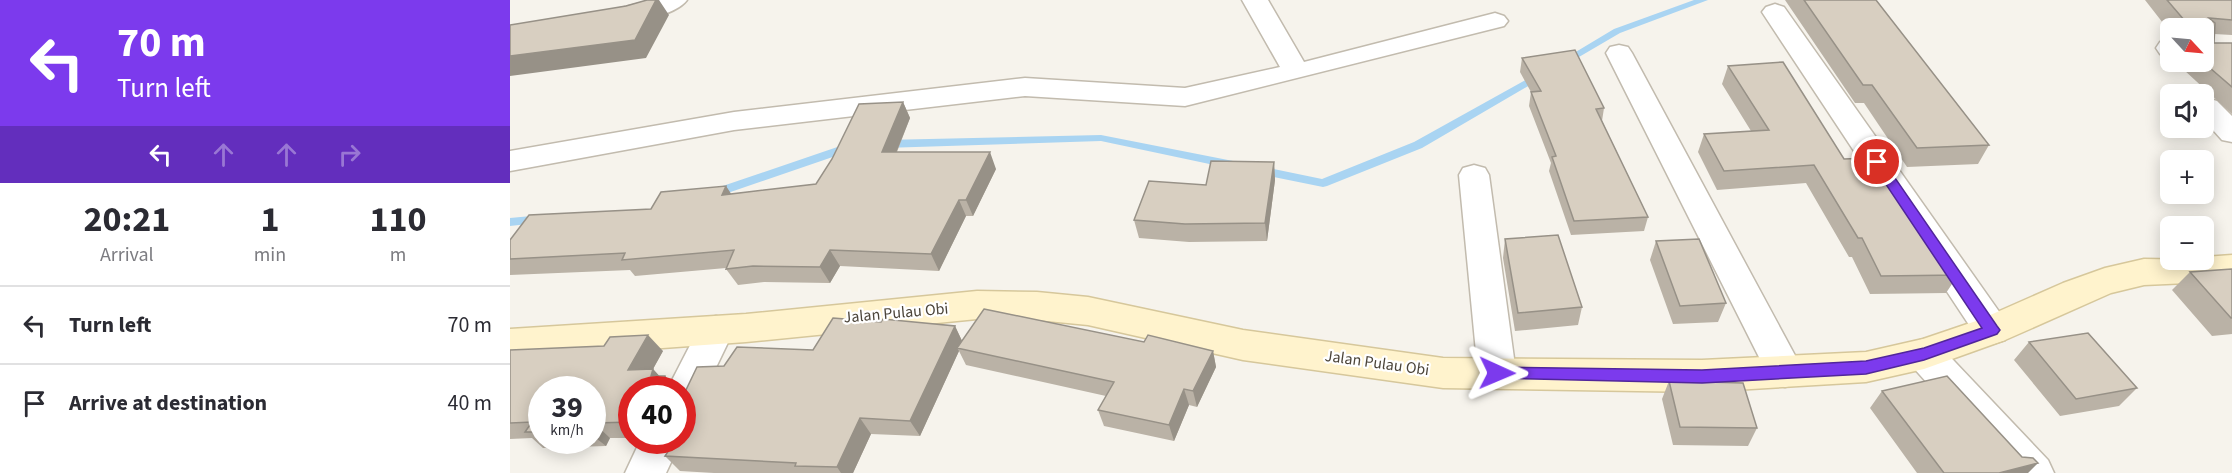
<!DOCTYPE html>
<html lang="en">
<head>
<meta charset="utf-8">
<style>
  :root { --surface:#fff; --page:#f2f2f3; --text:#2b2b33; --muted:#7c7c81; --line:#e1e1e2 }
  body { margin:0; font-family:"Source Sans 3",sans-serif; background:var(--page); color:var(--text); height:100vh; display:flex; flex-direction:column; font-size:22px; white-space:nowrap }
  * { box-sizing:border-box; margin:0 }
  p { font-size:20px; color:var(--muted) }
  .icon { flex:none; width:33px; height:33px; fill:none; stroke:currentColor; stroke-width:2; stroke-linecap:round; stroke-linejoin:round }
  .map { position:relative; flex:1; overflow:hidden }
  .sheet { display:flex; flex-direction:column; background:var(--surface); width:510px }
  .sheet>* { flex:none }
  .hud { background:#7c3aed; color:#fff; overflow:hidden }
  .needle { width:39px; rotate:116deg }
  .tools { position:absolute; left:1650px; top:18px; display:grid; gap:12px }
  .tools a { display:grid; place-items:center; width:54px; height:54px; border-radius:9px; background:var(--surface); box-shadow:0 3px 15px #0003; font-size:30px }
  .speed { position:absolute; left:18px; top:376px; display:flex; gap:12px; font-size:30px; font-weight:700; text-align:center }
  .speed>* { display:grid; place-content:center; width:78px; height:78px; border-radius:50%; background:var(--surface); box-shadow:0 3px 15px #0003; line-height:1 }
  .speed small { font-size:15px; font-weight:400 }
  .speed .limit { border:9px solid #d22; background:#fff; color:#111 }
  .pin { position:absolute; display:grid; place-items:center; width:51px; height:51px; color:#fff; margin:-26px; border:3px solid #fff; border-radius:50%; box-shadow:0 2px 6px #0007 }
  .me { position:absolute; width:66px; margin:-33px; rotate:91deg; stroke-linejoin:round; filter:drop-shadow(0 0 4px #0008) }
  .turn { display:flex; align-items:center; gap:21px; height:126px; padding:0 18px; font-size:27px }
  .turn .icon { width:78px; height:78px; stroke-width:2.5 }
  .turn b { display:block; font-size:42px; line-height:51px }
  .lanes { display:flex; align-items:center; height:57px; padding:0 18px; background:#0003; justify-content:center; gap:30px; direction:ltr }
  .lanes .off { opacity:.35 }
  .eta { display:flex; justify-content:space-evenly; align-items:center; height:102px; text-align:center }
  .eta b { font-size:36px; font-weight:700; line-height:42px }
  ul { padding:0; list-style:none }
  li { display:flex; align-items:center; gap:18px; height:78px; padding:0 18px; border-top:2px solid var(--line) }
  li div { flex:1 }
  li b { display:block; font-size:22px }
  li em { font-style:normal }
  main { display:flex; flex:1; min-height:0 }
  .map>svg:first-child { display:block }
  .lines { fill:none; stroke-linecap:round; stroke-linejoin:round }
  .stream { fill:#a9d4f2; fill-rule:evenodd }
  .street-casing { stroke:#c2bbae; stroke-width:3 }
  .secondary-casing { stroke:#d6c79b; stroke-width:3 }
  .street { fill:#fff; fill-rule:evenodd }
  .secondary { fill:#fff3cd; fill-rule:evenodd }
  .wall { fill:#bab2a6; fill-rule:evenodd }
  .shaded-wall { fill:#979187 }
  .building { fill:#d8cfc1; stroke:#979187; stroke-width:1.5 }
  .route { fill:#7c3aed; stroke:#51269a; stroke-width:1.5 }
  .labels { text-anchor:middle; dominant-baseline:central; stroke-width:4.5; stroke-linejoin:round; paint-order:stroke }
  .street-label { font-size:16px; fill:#4b4439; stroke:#fff }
</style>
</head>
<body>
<main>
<section class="sheet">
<div class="hud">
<div class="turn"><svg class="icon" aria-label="left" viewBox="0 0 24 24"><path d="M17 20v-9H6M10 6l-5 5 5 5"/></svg><div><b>70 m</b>Turn left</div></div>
<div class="lanes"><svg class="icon" aria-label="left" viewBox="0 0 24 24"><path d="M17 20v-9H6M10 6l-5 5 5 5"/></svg><svg class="icon off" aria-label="ahead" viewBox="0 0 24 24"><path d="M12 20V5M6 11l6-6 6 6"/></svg><svg class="icon off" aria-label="ahead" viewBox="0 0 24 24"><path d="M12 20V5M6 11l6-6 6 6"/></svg><svg class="icon off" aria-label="right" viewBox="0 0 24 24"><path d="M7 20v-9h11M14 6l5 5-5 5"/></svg></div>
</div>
<div class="eta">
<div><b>20:21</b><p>Arrival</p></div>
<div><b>1</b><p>min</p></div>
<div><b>110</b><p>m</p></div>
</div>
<ul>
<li><svg class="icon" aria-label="left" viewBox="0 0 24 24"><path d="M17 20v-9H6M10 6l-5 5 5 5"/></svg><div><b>Turn left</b></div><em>70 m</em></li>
<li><svg class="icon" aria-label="arrive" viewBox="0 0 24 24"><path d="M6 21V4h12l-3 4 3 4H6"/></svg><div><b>Arrive at destination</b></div><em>40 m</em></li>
</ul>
</section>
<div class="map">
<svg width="1722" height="473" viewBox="0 0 1722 473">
  <rect width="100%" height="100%" fill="#f6f3ec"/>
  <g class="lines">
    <!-- stream -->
    <path class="stream" d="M1184,0H1198L1110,33L1057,64H1051L1049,62L1104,29Z
      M1028,73L1032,74V78L912,148L817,186L813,187L749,174L743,170L749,166L812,179L904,142Z
      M591,135L723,161L729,165L723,169L591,141L374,148L369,144L374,140Z
      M342,142L347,146L346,149L206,197L202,198L196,194L198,191Z
      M32,215L36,216L38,219L36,222L0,226V218Z"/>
    <!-- street casing -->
    <g class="street-casing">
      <path id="street" d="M144,0H177C165,16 117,26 99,21L95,16L99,11Z
        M732,0H758L794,62L985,13L994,16L998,21L994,26L675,106L515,96L224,130L0,171V151L224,112L515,78L675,88L770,67Z
        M1265,4L1274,7L1495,320L1500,330L1495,340L1482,344L1469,340L1252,12L1256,7Z
        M1660,40V56L1650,54L1646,48L1650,42Z
        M1109,45L1118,47L1122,53L1288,361L1294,372L1288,383L1275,387L1262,383L1096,53L1100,47Z
        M1697,98L1707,101L1722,116V142L1712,140L1694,120V99Z
        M964,165L975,168L979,175L1006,373L1000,384L987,388L974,384L968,373L949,175L953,168Z
        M206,316L219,320L224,330L186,409L172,414V390H157L193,320Z
        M1414,339L1427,343L1538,460L1544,473H1498L1401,365L1396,354L1401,343Z
        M130,441H171L156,473H115Z"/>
    </g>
    <!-- secondary casing -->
    <g class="secondary-casing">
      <path id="secondary" d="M1722,255V281L1634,285L1601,293L1495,340L1414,369L1356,382L1192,392L933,388L733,360L578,325L527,320L467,319L236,342L0,359V329L236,314L467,291L527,292L578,297L733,330L933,358L1192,360L1356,352L1413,339L1469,320L1553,283L1595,268L1634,259L1694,260V257Z"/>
    </g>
    <!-- street -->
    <use href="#street" class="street"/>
    <!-- secondary -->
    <use href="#secondary" class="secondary"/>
  </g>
  <!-- wall -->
  <path class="wall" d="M1275,0H1366L1479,145L1468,164L1397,167L1354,103H1345Z
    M1635,0H1722V35L1704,34V43H1722V114L1674,70L1681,62H1694V28H1660V32Z
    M1012,58L1094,108L1092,121L1138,217L1134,231L1061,235L1039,171L1041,163L1019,106L1021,92L1010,72Z
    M1218,66L1334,159L1416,240L1448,275L1436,293L1360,294L1342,257H1339L1296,183L1207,190L1188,152L1194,134L1241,131L1212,84Z
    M393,102L400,118L387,152L486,169L463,216H456L429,271L330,266L320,283L254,282L228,285L216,269V268L125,276L120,270L0,275V240L141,209L216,186L221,194L306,184Z
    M764,162L765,180L757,241L679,242L629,238L624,220L696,185Z
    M995,239L1072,307L1068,325L1005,331L993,258Z
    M1146,241L1216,303L1208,322L1163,324L1140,260Z
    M1722,269V334L1702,336L1662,290L1680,272Z
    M445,326L452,341L634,342L703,351L706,367L687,407L679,405L664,441L594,426L588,410L596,396L456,365L449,351L410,436L361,434L343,473H204L170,471L155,456L172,441V395L214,366L303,350Z
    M1519,342L1627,388L1609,406L1550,416L1504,360Z
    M0,350L153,351L143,369L149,376H155L168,390H122V438H100L96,446L33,448L22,438L0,439ZM32,390H82V441H32Z
    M1159,381L1247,428L1238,446L1163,445L1152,399Z
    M1372,391L1518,473H1407L1360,408Z"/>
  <!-- shaded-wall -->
  <path class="shaded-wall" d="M146,0H149L159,15L136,58L0,76V56Z
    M393,102L400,118L380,168L372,152Z
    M480,152L486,169L463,216L456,200Z
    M764,162L765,180L757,241L755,223Z
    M216,186L227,203L212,195Z
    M449,200L456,216L429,271L421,254Z
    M320,250L330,266L320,283L310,267Z
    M445,326L453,343L447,348L449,351L410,436L400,421Z
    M138,335L153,351L143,369L155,382V376L168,390H154L118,370Z
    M703,351L706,367L687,407L683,391Z
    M674,389L679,405L664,441L659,425Z
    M350,418L361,434L343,473H331L327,467Z
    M84,423L100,438L96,446L82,435V425Z
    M1528,463L1518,473H1489Z"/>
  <!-- building -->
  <path class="building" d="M137,0H146L125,40L0,56V25L116,6Z
    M1294,0H1366L1479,145L1407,148L1362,85H1353Z
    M1657,0H1722V20L1699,18L1705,23L1704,43H1722V87L1693,62L1694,55L1702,54L1694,44V28H1681Z
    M1065,50L1094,108L1086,109L1138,217L1064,221L1042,157L1046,156L1021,92L1031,91L1012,58Z
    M1273,62L1334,159L1358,158L1416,240H1424L1448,275L1371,276L1352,238H1348L1304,165L1214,171L1194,134L1259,130L1218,66Z
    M393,102L372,152H480L456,200H449L421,254L320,250L310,267L243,266L216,269L224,250L112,260L115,253L0,259V240L19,215L141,209L151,192L216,186L212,195L306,184L322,159L349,104Z
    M701,161L764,162L755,223L675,224L624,220L639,181L696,185Z
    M1048,235L1072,307L1008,313L995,239Z
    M1189,239L1216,303L1170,306L1146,241Z
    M1722,269V318H1721L1680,272Z
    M474,309L634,342L638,335L703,351L683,391L674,389L659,425L588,410L604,382L447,348Z
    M323,318L371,322L373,319L445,326L400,421L350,418L327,467L285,466L286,463L155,456L165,441H172V429L179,419L172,420V395L174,394L187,367L214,366L227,347L303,350Z
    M1578,333L1627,388L1566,399L1519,342Z
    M138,335L118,370L143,369L141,376H155V390H122V422L84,423L82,425V390H32V432H15L22,422L0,423V350L94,346L100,337Z
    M1437,376L1512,457L1523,458L1528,463L1489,473H1434L1372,391Z
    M1159,381L1233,383L1247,428L1170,427Z"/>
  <!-- route -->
  <path class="route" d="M1367,157L1372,159L1487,326L1490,330L1487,334L1414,360L1356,374L1192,383L981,378L979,373L987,367L1192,370L1356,361L1414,348L1472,328L1361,162Z"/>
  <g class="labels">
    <!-- street labels -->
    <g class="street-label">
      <text transform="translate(386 313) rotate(-5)">Jalan Pulau Obi</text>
      <text transform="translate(867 363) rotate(8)">Jalan Pulau Obi</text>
    </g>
  </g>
</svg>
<div class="tools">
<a><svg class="needle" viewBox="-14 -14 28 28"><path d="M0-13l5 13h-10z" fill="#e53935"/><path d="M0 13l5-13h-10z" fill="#7c7c81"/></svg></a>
<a><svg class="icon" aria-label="sound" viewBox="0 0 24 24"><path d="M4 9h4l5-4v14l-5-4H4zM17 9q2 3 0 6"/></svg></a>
<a>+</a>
<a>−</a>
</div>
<div class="speed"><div>39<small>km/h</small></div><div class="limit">40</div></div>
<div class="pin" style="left:1367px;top:162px;background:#d93025"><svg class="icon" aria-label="arrive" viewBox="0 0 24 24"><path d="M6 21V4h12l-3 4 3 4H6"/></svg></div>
<svg class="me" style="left:987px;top:373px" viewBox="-20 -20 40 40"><path d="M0-17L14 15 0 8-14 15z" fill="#7c3aed" stroke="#fff" stroke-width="4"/></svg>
</div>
</main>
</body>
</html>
